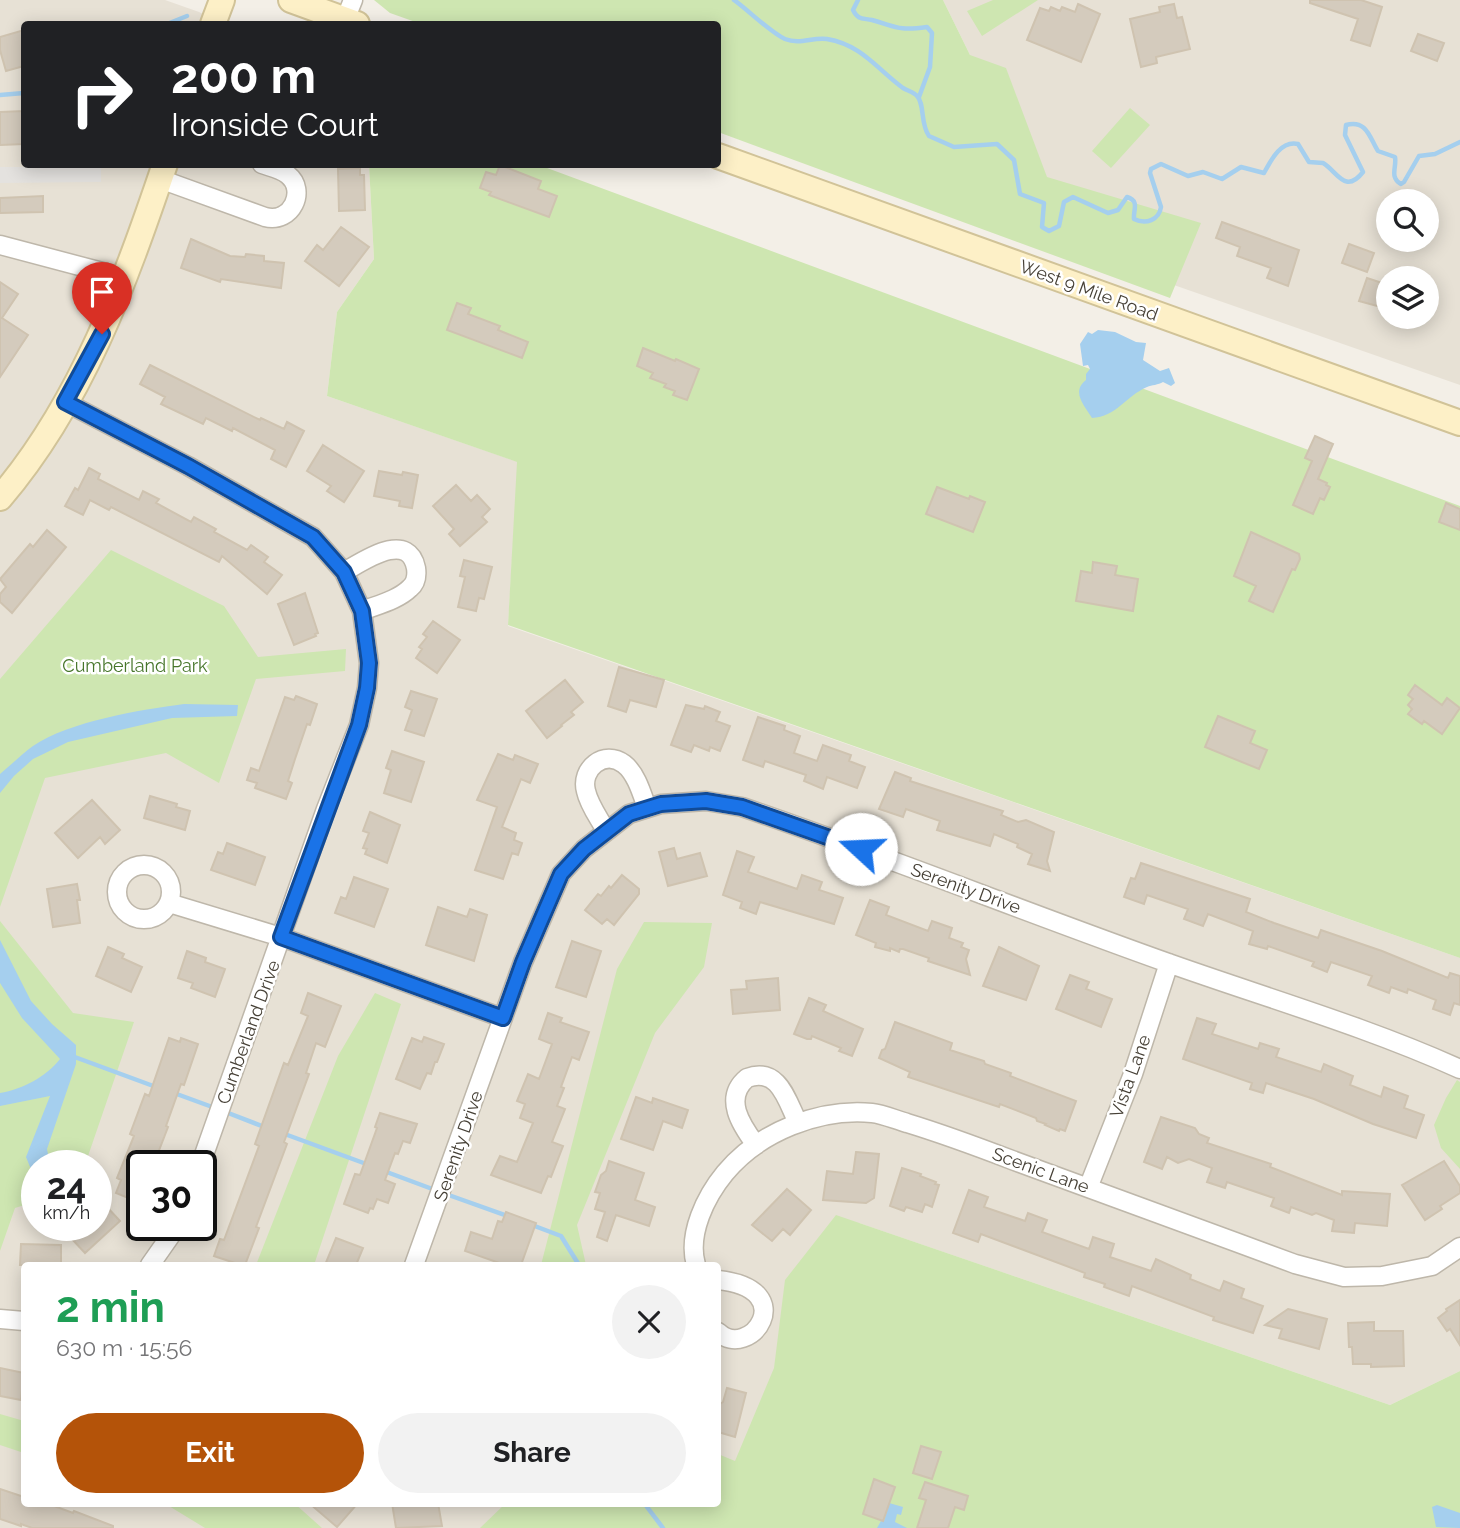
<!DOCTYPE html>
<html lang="en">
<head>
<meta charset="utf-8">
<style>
  :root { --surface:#fff; --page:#f2f2f2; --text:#202124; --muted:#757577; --accent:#b45309 }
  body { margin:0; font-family:Raleway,sans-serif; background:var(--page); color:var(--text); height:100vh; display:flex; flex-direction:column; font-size:26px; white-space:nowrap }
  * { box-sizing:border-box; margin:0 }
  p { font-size:23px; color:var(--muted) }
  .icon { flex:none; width:38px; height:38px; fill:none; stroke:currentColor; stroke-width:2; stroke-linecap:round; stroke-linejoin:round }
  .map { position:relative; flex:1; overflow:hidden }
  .drawer { position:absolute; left:21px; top:1262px; width:700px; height:245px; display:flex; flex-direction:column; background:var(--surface); border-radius:7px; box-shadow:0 4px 18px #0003 }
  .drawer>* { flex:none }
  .banner { position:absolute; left:21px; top:21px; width:700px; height:147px; border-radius:7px; box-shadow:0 4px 18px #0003; background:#202124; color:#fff; overflow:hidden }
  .fabs { position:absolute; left:1376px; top:189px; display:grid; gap:14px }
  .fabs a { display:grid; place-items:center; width:63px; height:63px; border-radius:50%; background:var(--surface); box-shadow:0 4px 18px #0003; font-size:35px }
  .speed { position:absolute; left:21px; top:1150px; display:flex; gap:14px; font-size:35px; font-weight:700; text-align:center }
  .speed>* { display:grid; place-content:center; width:91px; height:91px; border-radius:50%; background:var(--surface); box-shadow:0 4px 18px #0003; line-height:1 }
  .speed small { font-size:18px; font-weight:400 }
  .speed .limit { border:4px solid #111; border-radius:10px; background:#fff; color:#111 }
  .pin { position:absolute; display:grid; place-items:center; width:60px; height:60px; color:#fff; margin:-72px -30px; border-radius:50% 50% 50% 0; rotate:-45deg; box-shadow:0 0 7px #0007 }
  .pin .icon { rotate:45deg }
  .me { position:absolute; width:77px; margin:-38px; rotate:290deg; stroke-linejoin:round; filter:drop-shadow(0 0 5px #0008) }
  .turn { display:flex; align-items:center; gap:24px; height:147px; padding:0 35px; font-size:32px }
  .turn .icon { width:91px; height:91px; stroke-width:2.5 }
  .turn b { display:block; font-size:49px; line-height:60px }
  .round { display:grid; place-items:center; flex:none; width:74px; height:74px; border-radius:37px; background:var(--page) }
  .overview { display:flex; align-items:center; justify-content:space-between; height:119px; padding:0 35px }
  h1 { font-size:42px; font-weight:700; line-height:52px; color:#1e9e55 }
  .cta { display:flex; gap:14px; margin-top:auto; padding:14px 35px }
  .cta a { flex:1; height:80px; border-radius:42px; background:var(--accent); color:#fff; font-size:28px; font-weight:700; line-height:80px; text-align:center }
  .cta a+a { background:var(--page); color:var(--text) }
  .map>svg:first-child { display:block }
  .residential { fill:#e7e1d5; fill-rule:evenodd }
  .green { fill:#cee6b1 }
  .parking { fill:#e4e2df }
  .water { fill:#a5cfee }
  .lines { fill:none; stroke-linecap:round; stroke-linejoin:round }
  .stream { stroke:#a5cfee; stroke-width:4.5 }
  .building { fill:#d4cbbd; stroke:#cfc3b0; stroke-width:2 }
  .street-casing { stroke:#beb7aa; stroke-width:21 }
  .secondary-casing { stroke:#d1c398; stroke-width:28 }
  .street { stroke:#fff; stroke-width:18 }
  .secondary { stroke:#fdf0c7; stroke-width:24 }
  .route-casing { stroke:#114b97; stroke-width:18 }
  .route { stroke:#1a73e8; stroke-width:12 }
  .labels { text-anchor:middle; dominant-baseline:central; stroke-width:5; stroke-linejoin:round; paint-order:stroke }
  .street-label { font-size:18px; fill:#464036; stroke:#fff }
  .park-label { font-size:18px; fill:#47762b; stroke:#fff }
</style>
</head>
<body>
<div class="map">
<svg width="1460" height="1528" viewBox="0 0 1460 1528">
  <rect width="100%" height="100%" fill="#f3efe7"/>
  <!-- residential -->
  <path class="residential" d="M0,0H165L199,12L223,24H24V164L369,165L374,259L337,312L327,396L518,462L508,626L1460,958V1371L1390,1405L859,1223L750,1528H0ZM37,1166H96V1225H37ZM142,1166H201V1225H142ZM24,1265H718V1503H24Z
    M943,0H1460V385L982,218L970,55ZM1388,201H1426V240H1388ZM1388,278H1426V317H1388Z"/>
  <!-- green -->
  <path class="green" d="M374,0H943L970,55L1006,68L1047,177L1201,223L1170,298L718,132V24H421L390,13Z
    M993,0H1038L982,36L967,11Z
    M1130,108L1150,125L1111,168L1092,151Z
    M369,165H539L1460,506V958L508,625L517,462L327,396L337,312L374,259Z
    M111,550L224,606L258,657L346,649L345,671L256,679L219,783L166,753L45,778L0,907V679Z
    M0,921L73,1013L134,1022L87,1159L82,1165L37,1166V1201L15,1208L0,1251Z
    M644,922L712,923L704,967L655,1033L577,1225L586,1265H541L617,969Z
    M375,993L401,1004L314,1265H256L338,1056Z
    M1457,1080L1460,1082V1169L1441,1148L1434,1125L1446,1098Z
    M836,1215L1390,1405L1460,1371V1528H480L506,1503H718V1454L735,1461L774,1368L785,1280Z
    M0,1414L24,1421V1453L0,1445Z
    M164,1503H294L322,1528H205Z"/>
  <!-- parking -->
  <path class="parking" d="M0,167H101V182L0,183Z"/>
  <!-- water -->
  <path class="water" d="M1098,330L1115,332L1136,342L1146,343L1143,360L1160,371L1169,368L1175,383L1171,386L1163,382C1158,385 1152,385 1147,387C1126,396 1116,417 1092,418C1084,405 1071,392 1086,380V374L1090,369L1088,365L1083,366L1080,344L1088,332L1092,334Z
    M184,704L238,705L237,716L172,718L68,742L33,759L14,776L0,793V774C11,765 22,754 33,746C70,721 140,710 184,704Z
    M0,940L31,1001L52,1024L76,1045V1064L47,1149L50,1165L37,1166V1184L26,1157L50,1096L0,1106V1093C23,1089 46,1077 60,1059L22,1018L0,983Z
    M889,1503L903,1507L901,1515L897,1514L895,1522L907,1528H877L881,1521H884Z
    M1437,1505L1460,1513V1528L1436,1527L1432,1507Z"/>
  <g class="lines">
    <!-- stream -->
    <path class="stream" d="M734,0C748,10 771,33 785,39C800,45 812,37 827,39C862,45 877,69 903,88C908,91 914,92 917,96C925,104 920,124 929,136L954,147L997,144L1014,160L1020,194L1044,203L1042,227L1049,231L1059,226L1064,202L1073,197L1108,213L1118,210L1127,197C1140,201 1133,210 1134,219C1146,225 1159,220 1161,207L1150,173L1151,169L1161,164L1188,176L1203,172L1222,179L1241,167L1264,173C1271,160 1281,140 1298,144L1309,162L1323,163C1337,171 1345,195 1363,172L1345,135L1346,125C1367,119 1370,139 1378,151L1395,157C1397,167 1389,177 1401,184L1404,182L1419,156L1435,154L1460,142
      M858,0L853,10C858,20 862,18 872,20C897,27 898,31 927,27L932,33L930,67L919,97
      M167,24L187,16
      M0,95L24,93
      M72,1056L156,1087
      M174,1093L215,1108
      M223,1111L267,1128
      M282,1133L369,1165
      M384,1171L435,1190
      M443,1193L510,1217
      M532,1225L561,1236L579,1265
      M644,1503L663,1528"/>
  </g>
  <!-- building -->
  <path class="building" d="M1310,0H1361L1382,7L1370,46L1351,40L1358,19L1310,3Z
    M1078,4L1100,14L1081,62L1027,40L1040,8L1049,11L1051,7L1060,11L1062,7L1075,12Z
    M1174,4L1177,18L1182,17L1190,49L1156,57L1157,63L1141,67L1130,19L1160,12L1159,7Z
    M24,30V66L6,71L0,50V37Z
    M1418,34L1444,43L1437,61L1411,51Z
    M24,111V144L0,145V112Z
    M500,165L541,181L538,189L557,196L549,217L489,195L491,192L480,188L486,172L496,175Z
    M360,168V175H364L365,210L339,211L338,169Z
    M43,196V212L0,213V198Z
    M1222,222L1299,250L1288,286L1267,278L1271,268L1237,256L1240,247L1216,238Z
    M341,227L369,247L339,286L305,261L317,245L323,250Z
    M191,239L230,256L245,257L246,254L264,256V261L284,263L281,288L221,279L220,282L181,268Z
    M1349,244L1374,253L1367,272L1342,263Z
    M1367,278L1388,285V309L1359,301Z
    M0,282L18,294L2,318L28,335L0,377Z
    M457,303L471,308L468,314L500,326L498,330L528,342L522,358L447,330Z
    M643,348L675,361L676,359L699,369L687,400L673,395L675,391L664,387L666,384L650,378L653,373L637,366Z
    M150,365L260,420L261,418L284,429L287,422L304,431L286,467L271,459L275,450L233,428L232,431L206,418L203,424L161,404L165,397L140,384Z
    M1315,436L1333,444L1318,479L1327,483L1326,485L1330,487L1324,500L1320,498L1313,514L1293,505L1312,461L1305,458Z
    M323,445L364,471L344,502L327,491L331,486L307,471Z
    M89,468L100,474L98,479L139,500L143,491L159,499L156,503L191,522L194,517L216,529L214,532L247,550L251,545L268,557L264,562L282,575L267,594L222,556L219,562L111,507L109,510L90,500L83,515L65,506L75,488L78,490Z
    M379,471L402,475L403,472L418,475L412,508L399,506L400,501L374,496Z
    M456,485L471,501L477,495L490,509L482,517L487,522L460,546L449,534L454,529L433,506Z
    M937,487L969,499L970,496L985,502L973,532L926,514Z
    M1446,503L1460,509V530L1439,522Z
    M47,530L66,547L12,613L0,602V594L6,587L0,579L30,544L33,547Z
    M1251,532L1299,554L1300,559L1295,570L1292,569L1273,612L1249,601L1256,586L1234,576Z
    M464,560L492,567L484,599L479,598L476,611L458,607L465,577L460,576Z
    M1093,562L1117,566L1115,575L1138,579L1133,611L1076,601L1081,571L1092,573Z
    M305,593L318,633L315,634L316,636L294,645L278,604Z
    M433,621L460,640L437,673L416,658L422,649L419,647L427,637L423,634Z
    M619,667L664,680L656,707L630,700L626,712L608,706Z
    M565,680L583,702L571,712L574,715L561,725L562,726L547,738L526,711Z
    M1415,685L1442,705L1447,698L1460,708L1442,734L1424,721L1422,724L1408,714L1412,709L1408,705L1413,699L1408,695Z
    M411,691L437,699L424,736L405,730L412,710L405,707Z
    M296,696L317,704L310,725L307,724L295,759L288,781L292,783L286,799L255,788L257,783L247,780L251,768L259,771L285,697L294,700Z
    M686,705L704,709L705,706L720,712L716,721L730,726L720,751L710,747L709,751L694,745L691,752L671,745Z
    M1218,716L1255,731L1250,743L1267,750L1259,769L1205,747Z
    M758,717L785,726L784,730L800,736L794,753L817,761L823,745L851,755L849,761L865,767L857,788L827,777L823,789L804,781L806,775L765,761L763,767L743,760Z
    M392,751L424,762L411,802L384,793L391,770L386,768Z
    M498,754L513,760L515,755L538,764L530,783L521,779L502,827L516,833L514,840L522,843L518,855L512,853L503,879L475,870L497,807L477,800Z
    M895,772L911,778L910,781L1003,811L1001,815L1018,822L1026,820L1054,832L1047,861L1050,871L1028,864L1032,854L1017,847L1018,844L994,834L990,846L937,830L940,821L906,809L903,817L879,809Z
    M150,796L177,804L176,807L190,811L185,830L144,818Z
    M92,800L120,830L105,844L100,837L78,858L55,833Z
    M370,812L400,825L387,863L365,854L367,849L363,848L369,833L363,831Z
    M227,843L265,857L255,885L211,870L218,852L223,854Z
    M674,848L677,859L700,853L707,876L668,886L659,852Z
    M737,851L754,857L748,872L797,889L802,875L822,882L819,890L843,898L834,924L760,902L756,914L740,908L742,902L723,895Z
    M1141,863L1250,899L1246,912L1274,923L1318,938L1321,930L1382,951L1448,978L1450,973L1460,976V1005L1454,1003L1450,1015L1433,1009L1436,1000L1408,989L1407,993L1391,987L1389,993L1368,985L1372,976L1331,962L1327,972L1312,966L1314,962L1268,946L1267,949L1249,944L1253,931L1208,914L1203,926L1184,919L1188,909L1147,895L1144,904L1124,897L1131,878L1135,879Z
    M622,875L639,889V894L614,925L607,919L602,924L585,910L598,894L601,896L609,886L611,888Z
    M354,877L388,889L374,927L335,913L341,897L346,899Z
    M77,884L80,900H77L80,923L53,927L47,889Z
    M870,900L889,907L886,915L928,931L932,921L952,928L949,938L963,943L961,947L969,950L966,959L970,975L928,961L929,958L903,949H900L899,952L890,948V951L875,947L876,943L856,935Z
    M438,907L467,917L470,909L487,915L474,961L426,945Z
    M572,941L601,951L586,997L556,987Z
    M108,947L124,954L122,958L142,967L131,992L96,976Z
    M999,947L1039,966L1026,1000L983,986Z
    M187,951L206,958L205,962L225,969L215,997L191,988L193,983L178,978Z
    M1070,975L1089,982L1086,989L1112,999L1101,1027L1056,1009Z
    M778,978L780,1010L733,1014L731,990L747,989L746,981Z
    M308,993L341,1006L325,1047L316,1043L306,1073L309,1074L284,1142L287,1144L256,1227L259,1228L245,1265H241L214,1256L220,1239L224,1240L259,1146L255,1144L284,1063L288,1065L308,1016L301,1013Z
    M809,998L826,1005L823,1011L863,1029L852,1056L839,1051L841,1048L812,1036L811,1039H807L794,1034Z
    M548,1013L562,1018L560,1022L589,1032L579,1060L572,1057L561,1087L564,1088L557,1106L565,1109L552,1142L563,1146L551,1177L548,1176L541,1193L491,1175L500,1156L517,1162L533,1123L520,1118L525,1104L517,1101L528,1074L539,1079L552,1044L539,1039Z
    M1197,1018L1216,1024L1212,1034L1258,1049L1260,1043L1279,1049L1276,1057L1321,1072L1324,1064L1353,1076L1350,1085L1381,1097L1384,1087L1408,1096L1404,1108L1424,1115L1416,1138L1373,1124L1314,1099L1266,1083L1263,1093L1250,1089L1252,1083L1183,1059Z
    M895,1022L952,1043L950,1050L984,1061L985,1064L1011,1073L1010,1076L1076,1101L1065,1131L1060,1129L1059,1131L1045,1125L1046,1124L1037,1121L1036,1118L1000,1104L999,1107L908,1077L910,1072L879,1058L882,1050L885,1049Z
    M424,1037L444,1044L437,1062H435L431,1074L427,1073L420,1089L396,1079L412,1038L422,1042Z
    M169,1038L180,1042L181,1038L198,1044L184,1085L181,1084L166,1126L168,1127L153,1166H142V1180L133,1200L116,1193L121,1180L117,1178L134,1136L130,1134L145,1094L149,1096Z
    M636,1097L652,1103L653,1098L688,1110L682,1128L663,1121L653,1150L621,1139Z
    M380,1113L417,1124L410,1143L403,1141L398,1154L395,1153L385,1180L395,1184L388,1203L377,1199L373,1209L370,1208L368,1213L344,1204L355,1174L360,1175L377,1128L375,1127Z
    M1161,1117L1195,1128L1199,1134L1209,1138L1207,1143L1271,1164L1270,1167L1342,1195V1191L1390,1194L1387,1226L1355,1223L1354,1233L1332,1231L1334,1220L1316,1213L1312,1215L1291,1207L1289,1213L1271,1206L1274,1198L1227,1182L1225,1188L1207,1182L1212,1168L1189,1159L1178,1163L1167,1157L1162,1169L1144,1162Z
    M856,1152L879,1154L874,1198L866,1203L823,1200L827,1171L853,1174Z
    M609,1161L644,1173L635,1200L655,1207L649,1226L616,1215L607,1241L597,1237L605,1212L595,1209L600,1193L595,1192L601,1175L606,1171Z
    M1444,1161L1460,1186V1193L1440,1206L1442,1209L1425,1220L1402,1185Z
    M902,1168L921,1174L920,1176L936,1182L935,1184L939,1185L932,1207L925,1204L922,1212L906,1207L904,1211L890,1206Z
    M787,1189L811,1210L790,1235L783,1229L772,1241L752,1225Z
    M969,1190L988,1197L984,1207L1025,1221L1028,1213L1047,1220L1042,1232L1089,1249L1093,1237L1114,1244L1110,1257L1151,1271L1156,1259L1191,1275L1190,1279L1220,1291L1224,1281L1244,1289L1241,1298L1263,1306L1253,1333L1213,1320L1214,1317L1132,1286L1129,1296L1104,1287L1105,1284L1084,1277L1085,1273L981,1234L978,1242L953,1233Z
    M106,1206L120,1221L85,1253L71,1238L85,1225H96V1215Z
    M506,1212L536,1223L521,1265H505L465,1251L471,1232L492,1239L498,1221L502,1222Z
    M336,1238L363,1248L356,1265H325Z
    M21,1244L61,1245V1265H20Z
    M1460,1300V1345L1450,1329L1447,1331L1438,1318L1447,1311L1446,1309Z
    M1288,1309L1327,1319L1319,1349L1279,1338L1282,1329L1265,1325Z
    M1374,1322V1331H1403L1404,1366L1371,1367V1364H1353L1352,1347H1349L1348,1323Z
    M0,1368L24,1373L21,1400L0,1396Z
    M727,1388L746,1393L735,1437L718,1432V1405L723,1402Z
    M921,1446L941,1452L932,1479L913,1473Z
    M874,1479L895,1487L883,1521L863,1514Z
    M925,1482L968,1496L964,1510L955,1507L948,1528H917L926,1500L919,1498Z
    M0,1489L24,1497V1503H46L73,1513L74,1511L113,1526V1528H32L21,1524V1526L0,1519Z
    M309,1503H358L337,1527Z
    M392,1503H412V1506L438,1503L442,1526L396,1528Z"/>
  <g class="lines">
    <!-- street casing -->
    <g class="street-casing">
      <path id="street" d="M345,20L353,0
        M160,179L265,217C292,224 307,190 288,175C281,169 270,167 262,164
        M0,245L125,278
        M65,402L188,466L313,537L344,572L362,611L369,663L367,688L359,725L326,809L200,1166
        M344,572C362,562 408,529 416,568C417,575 416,583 410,588C398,600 377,605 362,611
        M606,831C599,818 589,805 586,791C580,769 604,749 624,764C636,773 642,794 647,808
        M117 892a27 27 0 1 1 54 0a27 27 0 1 1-54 0Z
        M169,903L281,937L503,1018
        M756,1145C741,1125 723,1098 747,1078C779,1066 787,1101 798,1123
        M1088,1188L1133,1074L1169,963
        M150,1265L178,1225
        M414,1265L523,962L561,874L584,849L629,814L661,804L706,801L742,807C886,856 1027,913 1171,964C1267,998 1367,1027 1460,1069
        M696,1265C687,1234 706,1196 725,1173C759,1132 819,1108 872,1113C883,1114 896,1120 907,1123C943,1134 978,1147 1012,1160C1107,1195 1201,1229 1295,1264L1344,1277L1382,1276L1432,1266L1460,1247
        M718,1280C803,1289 749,1362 718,1332
        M0,1319L24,1321"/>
    </g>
    <!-- secondary casing -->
    <g class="secondary-casing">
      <path id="secondary" d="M291,0L357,24
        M213,24L222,0
        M718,156L1460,423
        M0,498C82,402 125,282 165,164"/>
    </g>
    <!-- street -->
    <use href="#street" class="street"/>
    <!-- secondary -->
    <use href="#secondary" class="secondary"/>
  </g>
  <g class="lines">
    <!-- route casing -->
    <g class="route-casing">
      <path id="route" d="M102,334L65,402L188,466L313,537L344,572L362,611L369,663L367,688L359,725L281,937L503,1018L523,962L561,874L584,849L629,814L661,804L706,801L742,807L861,849"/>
    </g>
    <!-- route -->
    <use href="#route" class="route"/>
  </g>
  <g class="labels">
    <!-- street labels -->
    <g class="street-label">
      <text transform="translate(1089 290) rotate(20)">West 9 Mile Road</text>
      <text transform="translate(966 888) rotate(20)">Serenity Drive</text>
      <text transform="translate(248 1032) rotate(-70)">Cumberland Drive</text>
      <text transform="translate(1130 1076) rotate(-70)">Vista Lane</text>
      <text transform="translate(458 1146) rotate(-71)">Serenity Drive</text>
      <text transform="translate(1041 1170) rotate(20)">Scenic Lane</text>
    </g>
    <!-- park labels -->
    <g class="park-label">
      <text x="135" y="665">Cumberland Park</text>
    </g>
  </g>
</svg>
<div class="fabs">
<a><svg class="icon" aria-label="search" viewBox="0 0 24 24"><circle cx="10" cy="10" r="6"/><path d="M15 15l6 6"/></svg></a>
<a><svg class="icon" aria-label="layers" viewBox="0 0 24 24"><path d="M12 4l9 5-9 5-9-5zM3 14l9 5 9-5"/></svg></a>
</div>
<div class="speed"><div>24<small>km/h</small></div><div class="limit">30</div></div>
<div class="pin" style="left:102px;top:334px;background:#d93025"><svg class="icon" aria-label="arrive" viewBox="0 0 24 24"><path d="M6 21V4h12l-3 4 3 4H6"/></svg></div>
<svg class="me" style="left:861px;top:849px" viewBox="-20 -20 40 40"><circle r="19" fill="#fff"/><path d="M0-13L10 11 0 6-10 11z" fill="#1a73e8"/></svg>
<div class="banner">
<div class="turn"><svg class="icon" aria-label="right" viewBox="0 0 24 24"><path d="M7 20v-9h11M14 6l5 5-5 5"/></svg><div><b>200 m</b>Ironside Court</div></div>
</div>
<section class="drawer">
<div class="overview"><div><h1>2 min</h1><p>630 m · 15:56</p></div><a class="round"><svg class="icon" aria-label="close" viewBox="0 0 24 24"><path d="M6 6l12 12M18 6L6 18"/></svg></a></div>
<div class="cta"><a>Exit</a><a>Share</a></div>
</section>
</div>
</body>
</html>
